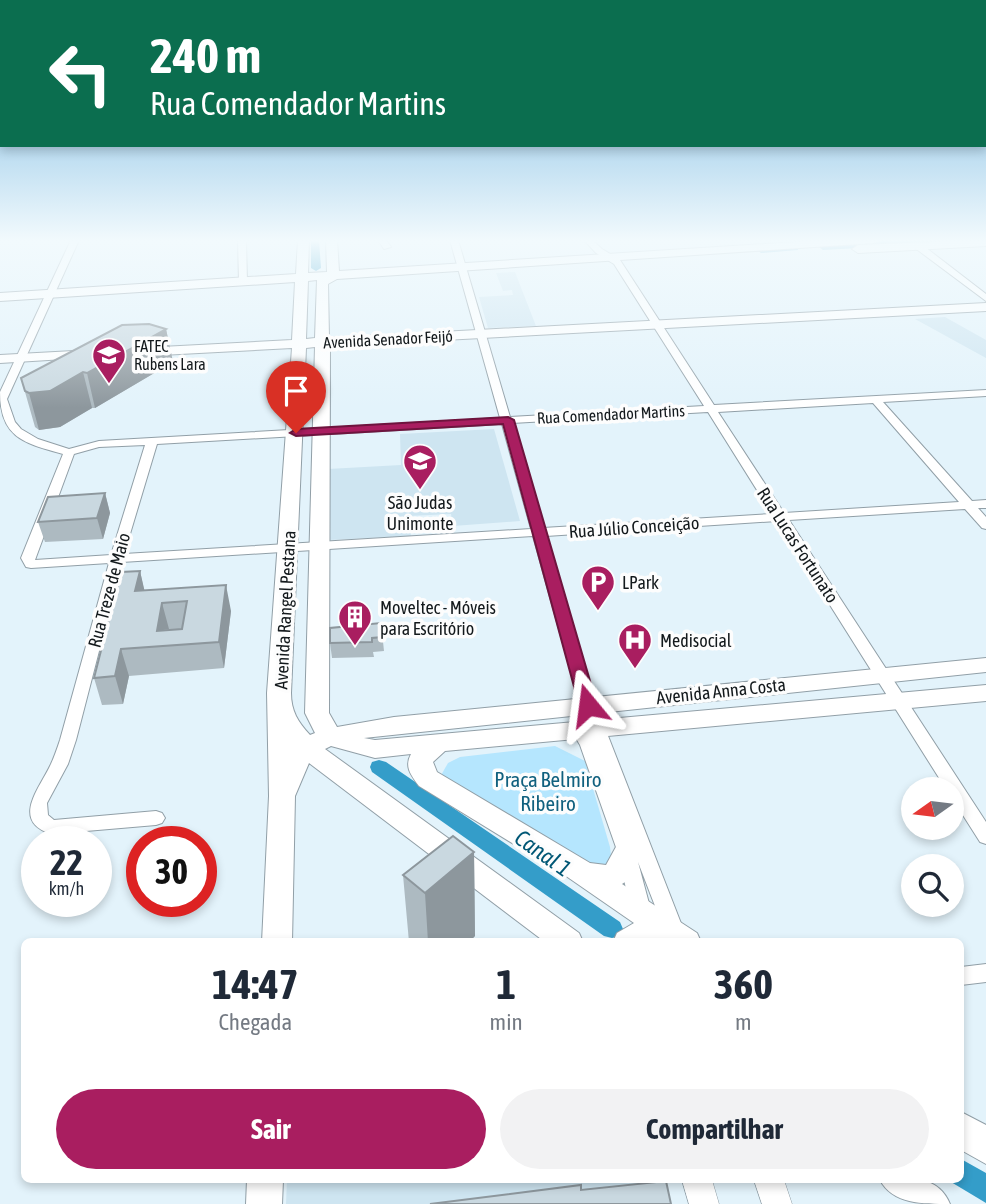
<!DOCTYPE html>
<html lang="pt">
<head>
<meta charset="utf-8">
<style>
  :root { --surface:#fff; --page:#f2f2f3; --text:#1f2937; --muted:#747a83; --accent:#a91e60 }
  body { margin:0; font-family:"Asap Condensed",sans-serif; background:var(--page); color:var(--text); height:100vh; display:flex; flex-direction:column; font-size:26px; white-space:nowrap }
  * { box-sizing:border-box; margin:0 }
  p { font-size:23px; color:var(--muted) }
  .icon { flex:none; width:38px; height:38px; fill:none; stroke:currentColor; stroke-width:2; stroke-linecap:round; stroke-linejoin:round }
  .map { position:relative; flex:1; overflow:hidden }
  .side { position:absolute; left:21px; top:938px; width:943px; height:245px; display:flex; flex-direction:column; background:var(--surface); border-radius:10px; box-shadow:0 4px 10px #0003 }
  .side>* { flex:none }
  .hud { position:absolute; left:0px; top:0px; width:987px; height:147px; box-shadow:0 4px 10px #0003; background:#0b6e4f; color:#fff; overflow:hidden }
  .needle { width:46px; rotate:256deg }
  .fabs { position:absolute; left:901px; top:777px; display:grid; gap:14px }
  .fabs a { display:grid; place-items:center; width:63px; height:63px; border-radius:50%; background:var(--surface); box-shadow:0 4px 10px #0003; font-size:35px }
  .speed { position:absolute; left:21px; top:826px; display:flex; gap:14px; font-size:35px; font-weight:700; text-align:center }
  .speed>* { display:grid; place-content:center; width:91px; height:91px; border-radius:50%; background:var(--surface); box-shadow:0 4px 10px #0003; line-height:1 }
  .speed small { font-size:18px; font-weight:400 }
  .speed .limit { border:10px solid #d22; background:#fff; color:#111 }
  .pin { position:absolute; display:grid; place-items:center; width:60px; height:60px; color:#fff; margin:-72px -30px; border-radius:50% 50% 50% 0; rotate:-45deg; box-shadow:0 0 7px #0007 }
  .pin .icon { rotate:45deg }
  .me { position:absolute; width:77px; margin:-38px; rotate:344deg; stroke-linejoin:round; filter:drop-shadow(0 0 5px #0008) }
  .turn { display:flex; align-items:center; gap:24px; height:147px; padding:0 35px; font-size:32px }
  .turn .icon { width:91px; height:91px; stroke-width:2.5 }
  .turn b { display:block; font-size:49px; line-height:60px }
  .eta { display:flex; justify-content:space-evenly; align-items:center; height:119px; text-align:center }
  .eta b { font-size:42px; font-weight:700; line-height:49px }
  .action { display:flex; gap:14px; margin-top:auto; padding:14px 35px }
  .action a { flex:1; height:80px; border-radius:42px; background:var(--accent); color:#fff; font-size:28px; font-weight:700; line-height:80px; text-align:center }
  .action a+a { background:var(--page); color:var(--text) }
  .map>svg:first-child { display:block }
  .built { fill:#cee5f1 }
  .green { fill:#b5e6fe }
  .lines { fill:none; stroke-linecap:round; stroke-linejoin:round }
  .canal { fill:#349dc9; fill-rule:evenodd }
  .minor-casing { stroke:#919fa7; stroke-width:2 }
  .tertiary-casing { stroke:#919fa7; stroke-width:1 }
  .secondary-casing { stroke:#919fa7; stroke-width:2 }
  .minor { fill:#fff; fill-rule:evenodd }
  .tertiary { fill:#fff; fill-rule:evenodd }
  .secondary { fill:#fff; fill-rule:evenodd }
  .wall { fill:#adbac1 }
  .shaded-wall { fill:#8d979d }
  .building { fill:#c9d8e0; stroke:#8d979d; stroke-width:2; fill-rule:evenodd }
  .route { fill:#a91e60; stroke:#6e143e; stroke-width:2 }
  .labels { text-anchor:middle; dominant-baseline:central; stroke-width:7; stroke-linejoin:round; paint-order:stroke }
  .far-street-label { font-size:16px; fill:#13191c; stroke:#fdfdfd }
  .far-poi-label { font-size:16px; fill:#13191c; stroke:#fdfdfd; text-anchor:start }
  .poi-label { font-size:18px; fill:#13191c; stroke:#fdfdfd; text-anchor:start }
  .street-label { font-size:18px; fill:#13191c; stroke:#fdfdfd }
  .near-park-label { font-size:21px; fill:#10607e; stroke:#fdfdfd }
  .near-water-label { font-size:23px; font-style:italic; fill:#005775; stroke:#fdfdfd }
</style>
</head>
<body>
<div class="map">
<svg width="986" height="1204" viewBox="0 0 986 1204">
  <rect width="100%" height="100%" fill="#e3f3fb"/>
  <!-- built -->
  <path class="built" d="M515,272L536,326L488,328L479,297L513,295L512,290L503,291L496,273Z
    M945,317L986,340V358L915,319Z
    M494,429L520,521L453,526L451,514L408,516L411,536L329,540L328,469L401,465L400,434Z
    M287,1180H656L662,1204H286Z"/>
  <!-- green -->
  <path class="green" d="M555,746L585,761L610,847L612,864L600,872L440,777L448,763L460,757Z"/>
  <g class="lines">
    <!-- canal -->
    <path class="canal" d="M311,240H319L321,268L316,271L311,268Z
      M909,240H953L949,243L823,250L819,247L823,244Z
      M795,245L798,246V250L761,253L757,250L761,247Z
      M379,760L386,762L620,922L623,929L620,936L612,938L604,936L372,772L370,767L372,762Z
      M961,1159L986,1173V1203L951,1182V1180H961Z"/>
    <!-- minor casing -->
    <g class="minor-casing">
      <path id="minor" d="M71,240H79L7,399L15,422L21,429L38,439L69,449L99,441L500,418L450,240H458L510,417L704,406L614,264L596,253L584,240H592L602,249L620,260L714,405L986,390V396L883,402L972,501L986,500V508H978L986,517V529L982,528L965,509L789,520L986,822V844L980,842L952,798V789H946L777,521L546,536L596,705L684,931L681,937L674,939L667,937L638,862L651,911L648,917L641,919L634,917L631,911L618,853L580,745L571,730L573,726H585L592,737L580,705L533,536L122,562L76,740L68,764L47,803L48,815L54,820L156,811L162,813L165,818L162,823L156,825L51,834C11,821 39,789 50,766C54,758 57,749 60,740L109,563L31,568L26,567L21,558L63,454C24,443 0,438 0,392ZM873,403L959,502L784,513L718,412ZM708,412L772,514L543,528L512,423ZM502,424L531,529L124,554L157,444ZM145,445L111,555L35,560L74,454L99,447Z
        M238,240H246L247,282L243,285L239,282Z
        M378,240H386L391,247L384,249Z
        M915,244H921L986,294V301L915,248Z
        M986,964V982L961,985V967Z"/>
    </g>
    <!-- tertiary casing -->
    <g class="tertiary-casing">
      <path id="tertiary" d="M682,1180H712L719,1204H689Z
        M754,1180H784L792,1204H762Z"/>
    </g>
    <!-- secondary casing -->
    <g class="secondary-casing">
      <path id="secondary" d="M298,240H309L308,273L327,272L326,240H337L339,271L827,240H880L874,243L337,279L328,284L329,338L986,303V311L330,346L329,713L337,727L394,717L986,658V672L364,738L375,740L986,685V701L445,751L433,762L437,772L590,863L606,865L617,845L627,842L637,845L641,853C638,865 633,878 622,884L697,933L701,942H613L617,933L634,923L566,876L419,786C411,775 404,767 411,754L375,758L331,746L325,749L579,933L583,942H545L309,763L295,796L292,942H262L269,796L267,693L292,348L142,356L135,352L142,348L292,340L295,282L0,301V293L296,274ZM317,280L315,338L306,339L308,281ZM315,347L305,713L315,733L310,735C298,722 291,711 291,693L306,348Z
        M986,240V246L858,253L852,249L858,245Z
        M92,350L97,351L99,354L97,357L0,363V355Z
        M961,1112L986,1125V1164L961,1150Z
        M247,1180H283L282,1204H246Z
        M880,1180C908,1178 938,1174 950,1204C922,1204 893,1204 880,1180Z"/>
    </g>
    <!-- minor -->
    <use href="#minor" class="minor"/>
    <!-- tertiary -->
    <use href="#tertiary" class="tertiary"/>
    <!-- secondary -->
    <use href="#secondary" class="secondary"/>
  </g>
  <!-- wall -->
  <path class="wall" d="M166,329L173,362L95,408H92L60,427L39,430L35,427L21,378Z
    M105,493L110,513L103,539L45,542L38,522Z
    M140,571L144,590L231,611L224,668L129,676L123,704L102,705L94,678Z
    M381,623L384,651L373,652L374,657L332,658L330,643Z
    M474,852L475,936L469,942H409L403,875Z"/>
  <!-- shaded-wall -->
  <path class="shaded-wall" d="M166,329L173,362L95,408L87,373Z
    M83,372L92,408L60,427L39,430L29,393Z
    M105,493L110,513L103,539L97,518Z
    M140,571L146,597L135,591Z
    M226,585L231,611L224,668L219,642Z
    M162,603L169,629L157,631Z
    M121,649L129,676L123,704L115,676Z
    M474,852L475,936L469,942H428L425,893Z"/>
  <!-- building -->
  <path class="building" d="M149,324L166,329L87,373L83,372L50,391L29,393L25,391L21,378L122,325Z
    M105,493L97,518L38,522L48,497Z
    M140,571L135,591L226,585L219,642L121,649L115,676L94,678L121,572ZM187,601L182,629L157,631L162,603Z
    M381,623L383,637L372,638V642L330,643V628Z
    M453,836L474,852L425,893L403,875Z
    M666,1181L671,1204H430L581,1185V1190Z"/>
  <!-- sky -->
  <linearGradient id="sky" x2="0" y2="1"><stop stop-color="#60abdc"/><stop offset="0.59" stop-color="#f2fafd"/><stop offset="1" stop-color="#f2fafd" stop-opacity="0"/></linearGradient>
  <rect width="986" height="408" fill="url(#sky)"/>
  <!-- route -->
  <path class="route" d="M508,417L514,420L597,705L595,709H582L579,705L503,424L296,436L290,433L296,429Z"/>
  <!-- icons -->
  <defs>
    <g id="university-pin" transform="scale(1.75)"><path d="M0 17L-7.5 6A9.5 9.5 0 1 1 7.5 6Z" fill="#a91e60" stroke="#fdfdfd"/><path d="M0-5L7-2L0 1L-7-2ZM-4 1L0 2.5L4 1V4Q0 6-4 4Z" fill="#fff"/></g>
    <g id="parking-pin" transform="scale(1.75)"><path d="M0 17L-7.5 6A9.5 9.5 0 1 1 7.5 6Z" fill="#a91e60" stroke="#fdfdfd"/><path d="M-3.5-5.5H1a3.5 3.5 0 0 1 0 7H-1V5.5H-3.5ZM-1-3.4V-.6H.8a1.4 1.4 0 0 0 0-2.8Z" fill="#fff"/></g>
    <g id="building-pin" transform="scale(1.75)"><path d="M0 17L-7.5 6A9.5 9.5 0 1 1 7.5 6Z" fill="#a91e60" stroke="#fdfdfd"/><path d="M-4-6H4V6H1V3H-1V6H-4ZM-2.5-4.3h1.7v1.8h-1.7ZM.8-4.3h1.7v1.8H.8ZM-2.5-1h1.7V.8h-1.7ZM.8-1h1.7V.8H.8Z" fill="#fff"/></g>
    <g id="hospital-pin" transform="scale(1.75)"><path d="M0 17L-7.5 6A9.5 9.5 0 1 1 7.5 6Z" fill="#a91e60" stroke="#fdfdfd"/><path d="M-5-5h3v3.5h4V-5h3V5h-3V1.5h-4V5h-3Z" fill="#fff"/></g>
  </defs>
  <g fill-rule="evenodd">
    <use href="#university-pin" x="109" y="355"/>
    <use href="#university-pin" x="420" y="461"/>
    <use href="#parking-pin" x="598" y="582"/>
    <use href="#building-pin" x="355" y="617"/>
    <use href="#hospital-pin" x="635" y="640"/>
  </g>
  <g class="labels">
    <!-- far-street labels -->
    <g class="far-street-label">
      <text transform="translate(388 339) rotate(-3)">Avenida Senador Feijó</text>
      <text transform="translate(611 414) rotate(-3)">Rua Comendador Martins</text>
    </g>
    <!-- far-poi labels -->
    <g class="far-poi-label">
      <text x="134" y="346">FATEC<tspan x="134" dy="18">Rubens Lara</tspan></text>
    </g>
    <!-- poi labels -->
    <g class="poi-label">
      <text x="420" y="502" text-anchor="middle">São Judas<tspan x="420" dy="21">Unimonte</tspan></text>
      <text x="622" y="582">LPark</text>
      <text x="380" y="607">Moveltec - Móveis<tspan x="380" dy="21">para Escritório</tspan></text>
      <text x="660" y="640">Medisocial</text>
    </g>
    <!-- street labels -->
    <g class="street-label">
      <text transform="translate(634 527) rotate(-4)">Rua Júlio Conceição</text>
      <text transform="translate(798 545) rotate(57)">Rua Lucas Fortunato</text>
      <text transform="translate(109 590) rotate(-75)">Rua Treze de Maio</text>
      <text transform="translate(285 610) rotate(-87)">Avenida Rangel Pestana</text>
      <text transform="translate(721 691) rotate(-6)">Avenida Anna Costa</text>
    </g>
    <!-- near-park labels -->
    <g class="near-park-label">
      <text x="548" y="779">Praça Belmiro<tspan x="548" dy="24">Ribeiro</tspan></text>
    </g>
    <!-- near-water labels -->
    <g class="near-water-label">
      <text transform="translate(543 853) rotate(35)">Canal 1</text>
    </g>
  </g>
</svg>
<div class="fabs">
<a><svg class="needle" viewBox="-14 -14 28 28"><path d="M0-13l5 13h-10z" fill="#e53935"/><path d="M0 13l5-13h-10z" fill="#747a83"/></svg></a>
<a><svg class="icon" aria-label="search" viewBox="0 0 24 24"><circle cx="10" cy="10" r="6"/><path d="M15 15l6 6"/></svg></a>
</div>
<div class="speed"><div>22<small>km/h</small></div><div class="limit">30</div></div>
<div class="pin" style="left:296px;top:433px;background:#d93025"><svg class="icon" aria-label="arrive" viewBox="0 0 24 24"><path d="M6 21V4h12l-3 4 3 4H6"/></svg></div>
<svg class="me" style="left:588px;top:705px" viewBox="-20 -20 40 40"><path d="M0-17L14 15 0 8-14 15z" fill="#a91e60" stroke="#fff" stroke-width="4"/></svg>
<div class="hud">
<div class="turn"><svg class="icon" aria-label="left" viewBox="0 0 24 24"><path d="M17 20v-9H6M10 6l-5 5 5 5"/></svg><div><b>240 m</b>Rua Comendador Martins</div></div>
</div>
<section class="side">
<div class="eta">
<div><b>14:47</b><p>Chegada</p></div>
<div><b>1</b><p>min</p></div>
<div><b>360</b><p>m</p></div>
</div>
<div class="action"><a>Sair</a><a>Compartilhar</a></div>
</section>
</div>
</body>
</html>
